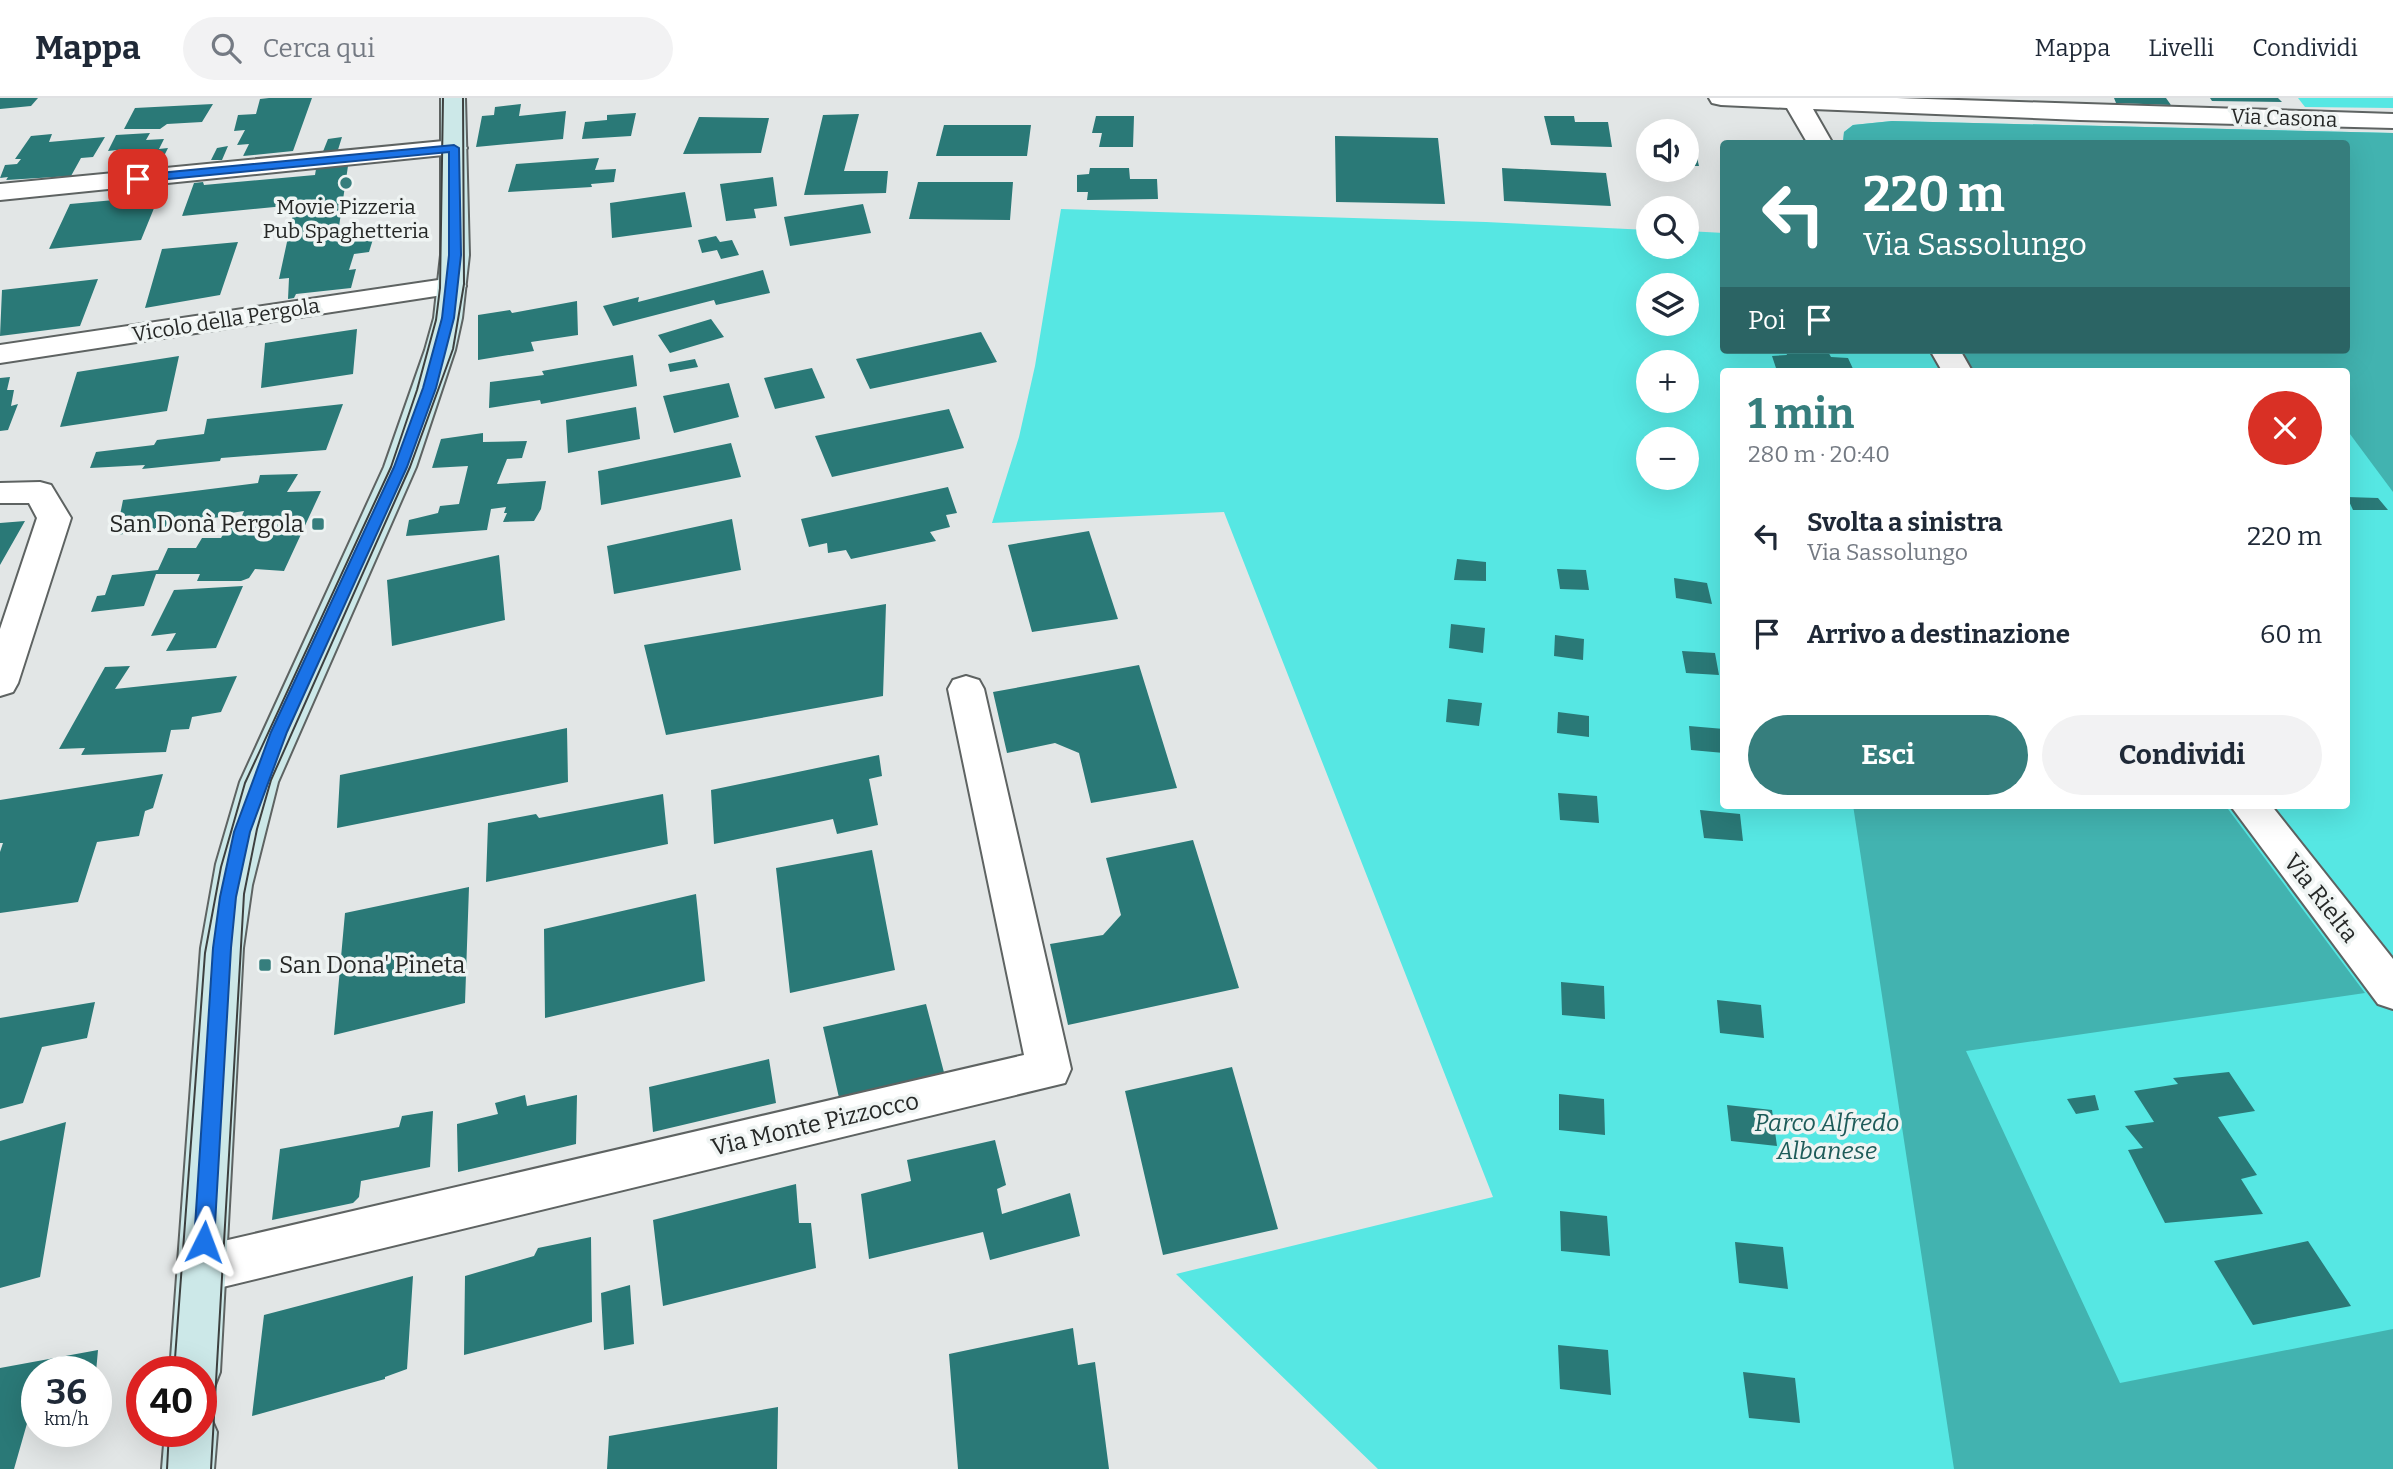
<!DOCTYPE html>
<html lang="it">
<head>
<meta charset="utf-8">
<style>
  :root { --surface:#fff; --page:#f2f2f3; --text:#1f2937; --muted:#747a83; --line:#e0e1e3; --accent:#367e7d }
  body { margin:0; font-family:Bitter,serif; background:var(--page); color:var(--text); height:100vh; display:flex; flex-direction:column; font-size:26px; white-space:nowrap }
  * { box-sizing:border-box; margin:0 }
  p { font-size:23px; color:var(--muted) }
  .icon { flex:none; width:38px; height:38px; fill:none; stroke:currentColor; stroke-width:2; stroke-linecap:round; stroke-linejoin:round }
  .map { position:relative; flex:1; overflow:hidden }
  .sheet { position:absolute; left:1720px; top:270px; width:630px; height:441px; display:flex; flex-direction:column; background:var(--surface); border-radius:7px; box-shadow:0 7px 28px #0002 }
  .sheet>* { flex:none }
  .banner { position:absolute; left:1720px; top:42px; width:630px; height:214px; border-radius:7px; box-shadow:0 7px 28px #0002; background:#367e7d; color:#fff; overflow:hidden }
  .tools { position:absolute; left:1636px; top:21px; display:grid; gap:14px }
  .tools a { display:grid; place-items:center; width:63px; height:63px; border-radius:50%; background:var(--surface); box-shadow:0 7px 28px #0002; font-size:35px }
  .speed { position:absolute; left:21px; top:1258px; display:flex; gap:14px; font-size:35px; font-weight:700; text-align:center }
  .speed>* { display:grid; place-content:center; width:91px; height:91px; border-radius:50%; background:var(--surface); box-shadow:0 7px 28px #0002; line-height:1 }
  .speed small { font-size:18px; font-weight:400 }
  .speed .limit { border:10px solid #d22; background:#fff; color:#111 }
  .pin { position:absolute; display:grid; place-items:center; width:60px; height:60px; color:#fff; margin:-30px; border-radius:14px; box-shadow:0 4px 10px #0006 }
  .me { position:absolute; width:77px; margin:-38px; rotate:3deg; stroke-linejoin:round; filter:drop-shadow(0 0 5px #0008) }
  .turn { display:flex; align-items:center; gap:24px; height:147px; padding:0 28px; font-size:32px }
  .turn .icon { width:91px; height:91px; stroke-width:2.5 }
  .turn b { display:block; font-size:49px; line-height:60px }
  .then { display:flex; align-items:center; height:66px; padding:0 28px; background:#0003; gap:14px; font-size:26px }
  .round { display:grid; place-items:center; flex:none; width:74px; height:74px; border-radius:37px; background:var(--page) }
  .head { display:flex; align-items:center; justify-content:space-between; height:119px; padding:0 28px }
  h1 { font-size:42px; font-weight:700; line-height:52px; color:var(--accent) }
  .action { display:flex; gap:14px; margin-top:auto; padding:14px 28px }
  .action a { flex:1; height:80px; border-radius:42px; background:var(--accent); color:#fff; font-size:28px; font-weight:700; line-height:80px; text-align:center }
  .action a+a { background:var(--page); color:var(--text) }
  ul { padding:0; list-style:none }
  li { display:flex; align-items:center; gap:21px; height:98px; padding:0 28px }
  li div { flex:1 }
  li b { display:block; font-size:26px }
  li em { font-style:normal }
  header { display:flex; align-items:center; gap:42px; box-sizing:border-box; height:98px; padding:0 35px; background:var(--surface); border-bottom:2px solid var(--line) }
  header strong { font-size:33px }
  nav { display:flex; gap:38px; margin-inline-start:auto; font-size:24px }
  .search { width:490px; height:63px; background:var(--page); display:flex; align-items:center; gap:18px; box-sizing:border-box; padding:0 24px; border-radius:38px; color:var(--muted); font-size:26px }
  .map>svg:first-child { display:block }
  .green { fill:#56e7e3; fill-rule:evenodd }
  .forest { fill:#42b3b0 }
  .building { fill:#2a7977 }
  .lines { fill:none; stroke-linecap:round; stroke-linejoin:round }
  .street-casing { stroke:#5e6362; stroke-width:4 }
  .secondary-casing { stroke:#5e6362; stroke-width:4 }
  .street { fill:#fff; fill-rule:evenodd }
  .secondary { fill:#cce8e8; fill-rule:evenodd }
  .tram { stroke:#3d403f; stroke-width:2 }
  .route { fill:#1a73e8; stroke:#114b97; stroke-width:2 }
  .poi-dot { fill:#367e7d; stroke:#eff4f3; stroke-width:2.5 }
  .labels { text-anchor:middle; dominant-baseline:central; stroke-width:7; stroke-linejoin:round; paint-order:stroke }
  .far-street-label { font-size:21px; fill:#262827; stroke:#eff4f3 }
  .far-poi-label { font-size:21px; fill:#262827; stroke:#eff4f3 }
  .poi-label { font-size:24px; fill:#262827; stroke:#eff4f3; text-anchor:end }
  .street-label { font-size:24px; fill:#262827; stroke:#eff4f3 }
  .park-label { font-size:24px; font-style:italic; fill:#1d5b59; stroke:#eff4f3 }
</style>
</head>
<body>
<header>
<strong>Mappa</strong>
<div class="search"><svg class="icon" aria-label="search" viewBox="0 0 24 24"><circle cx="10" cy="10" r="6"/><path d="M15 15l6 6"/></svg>Cerca qui</div>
<nav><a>Mappa</a><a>Livelli</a><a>Condividi</a></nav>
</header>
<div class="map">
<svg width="2393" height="1371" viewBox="0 0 2393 1371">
  <rect width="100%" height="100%" fill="#e2e6e6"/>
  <!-- green -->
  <path class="green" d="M2298,0H2393V10L2305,9Z
    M1892,23L2393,35V1371H1378L1176,1176L1493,1099L1224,414L992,425L1019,339L1035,268L1061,111L1486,124L1648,132V149H1687V133L1724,135V252H2347V46L1843,44L1844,34L1853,27ZM1648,187H1687V226H1648ZM1648,264H1687V303H1648ZM1724,273H2347V707H1724ZM1648,341H1687V380H1648Z"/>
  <!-- forest -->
  <path class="forest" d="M1892,23L2393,35V394L2347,332V273H1957L1945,252H2347V46L1843,44L1844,34L1853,27Z
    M1853,707H2225L2365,895L1966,953L2120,1285L2393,1231V1371H1954Z"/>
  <!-- building -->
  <path class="building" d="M0,0H38L31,8L0,11Z
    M269,0H312L293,53L243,58L249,46L237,47L245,32L234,33L238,17L256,16L260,1Z
    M2114,0H2166L2171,7L2116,5Z
    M2210,0H2278L2282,4L2212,3Z
    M213,6L202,24L167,26L160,31H124L135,10Z
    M521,6L519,18L566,13L563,41L476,49L482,18L494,17L495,9Z
    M636,15L631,38L582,41L585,24L607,22V17Z
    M859,16L844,73H888L886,95L804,97L823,17Z
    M1096,18H1134L1133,49H1099L1102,35H1092Z
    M1544,18H1574L1575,24H1608L1612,49L1551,47Z
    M699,19L769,20L761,55L683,56Z
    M944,27H1031L1027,58H936Z
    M150,35L146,42L164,41L159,51L168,50L157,72L114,75L127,51L108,53L116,37Z
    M1687,35H1691L1699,68H1687Z
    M52,36L49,44L105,39L93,59L81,60L71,78L6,82L8,79L0,80L5,67L17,66L21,61H15L31,38Z
    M1335,38L1438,40L1445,106L1336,104Z
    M342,39L337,55L322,56L328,41Z
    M228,48L222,62H211L217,50Z
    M599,60L595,72L616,71L614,84L591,86L592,89L508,94L516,66Z
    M348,68L337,142L374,138L369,154L354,156L349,172L356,171L351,190L296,196L294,200L288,201L289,180L279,181L295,107L182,118L194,85L203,84L204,87L315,77L316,71Z
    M1090,70H1129L1130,81H1157L1158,101L1087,102L1088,94H1077V77L1089,76Z
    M1502,70L1606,75L1611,108L1504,103Z
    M773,79L777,108L754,111L756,120L726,123L720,86Z
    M918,84H1013L1010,122L909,121Z
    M685,94L692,129L612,140L610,105Z
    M159,98L141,142L49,151L70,106Z
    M863,106L871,135L790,148L784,119Z
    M716,138L720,144L732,142L739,157L721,161L717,152L702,155L698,142Z
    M238,144L220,197L145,210L162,151Z
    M763,172L770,195L716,207L714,202L613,228L603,208L639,199L638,204Z
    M98,181L80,228L0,238L2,192Z
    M577,203L578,237L531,244L534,253L478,262V217L510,212L512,215Z
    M711,221L724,239L670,255L658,237Z
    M357,231L353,276L261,290L265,245Z
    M981,234L997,264L870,291L856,261Z
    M1785,252H1827L1831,259L1848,260L1854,273H1766L1776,270L1772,258L1787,257Z
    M633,257L637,288L541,306L540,302L489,310L490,284L544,277L542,273Z
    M179,258L167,313L60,329L77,274Z
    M695,261L698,269L670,274L668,266Z
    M812,270L825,300L775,311L764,280Z
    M10,279L7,292H14L11,308L18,306L8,332L0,333V280Z
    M729,285L739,319L674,335L663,298Z
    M343,306L326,352L221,360L220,363L142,371L145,367L90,370L96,354L154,347L157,342L204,336L207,321Z
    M636,309L640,341L568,355L566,322Z
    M949,311L964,350L832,379L815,338Z
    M483,335V344L527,343L522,360L507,361L497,386L546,383L541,411L534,423L503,424L507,415H504L506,409L491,411L487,432L406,438L409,422L438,415L440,408L459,406L468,368L432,370L441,341Z
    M731,345L741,379L601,407L598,373Z
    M298,376L287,394L321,393L284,473L255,471L249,480L241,483H197L200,476H156L144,508L91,514L97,498L105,497L112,477L158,472L168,450H196L202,440H221L231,423V427L239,425L244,413L231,415L230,418L203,421L204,425L116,437L123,402L258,385L260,377Z
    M948,389L957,415L946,417L950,429L930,434L936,443L851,461L846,452L828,455L827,445L809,449L801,421Z
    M2347,399L2378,400L2388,412H2353Z
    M732,421L741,472L614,496L607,448Z
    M25,423L0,467V425Z
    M1089,433L1118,521L1032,534L1008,447Z
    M499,457L505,522L392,548L387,482Z
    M1457,461L1486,464V483L1454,482Z
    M1557,471L1586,472L1589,492L1560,491Z
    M1674,480L1707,485L1712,506L1676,500Z
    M243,488L216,550L166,553L176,535L151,538L174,492Z
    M886,506L883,598L666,637L644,547Z
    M1451,526L1485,530L1483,555L1449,550Z
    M1555,537L1584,541L1583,562L1554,558Z
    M1682,553L1715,555L1719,577L1686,575Z
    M1139,567L1177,690L1091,705L1079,655L1055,645L1007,655L993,594Z
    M130,568L115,591L237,578L221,614L192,619L189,631L171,632L166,654L81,657L85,650L59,651L105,569Z
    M1448,601L1482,605L1479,628L1446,624Z
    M1558,614L1589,618V639L1557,635Z
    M1689,628L1724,631V655L1691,652Z
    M567,630L568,684L337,730L340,677Z
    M879,657L882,678L869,681L878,727L837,736L833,721L714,746L711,692Z
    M163,676L153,710L145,713L139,738L97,744L78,804L0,815V754L3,745H0V702Z
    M1558,695L1597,698L1599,725L1560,722Z
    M663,696L668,746L486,784L488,725L536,716L539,720Z
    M1700,712L1740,716L1743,743L1704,740Z
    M1193,742L1239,890L1068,927L1050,846L1103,837L1121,817L1106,760Z
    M872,752L895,872L790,895L776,770Z
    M469,789L465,905L334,937L345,815Z
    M696,796L705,883L545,920L544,831Z
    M1561,884L1604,888L1605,921L1562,917Z
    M1717,902L1761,907L1764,940L1720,935Z
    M95,904L87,940L42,949L23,1005L0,1011V920Z
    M926,906L946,982L840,1004L823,929Z
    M769,961L776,1005L653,1034L649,989Z
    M1232,969L1278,1131L1163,1157L1125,993Z
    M2229,974L2255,1013L2218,1019L2257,1077L2241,1081L2263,1116L2165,1125L2128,1052L2143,1050L2125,1028L2154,1024L2134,993L2178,986L2173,980Z
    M1559,996L1604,1001L1605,1037L1559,1032Z
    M525,997L527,1008L577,997L576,1046L458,1074L457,1026L498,1016L495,1005Z
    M2095,997L2099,1012L2076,1016L2067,1001Z
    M1727,1007L1772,1012L1777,1048L1731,1043Z
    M433,1013L430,1069L361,1083L359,1099L353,1105L272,1122L280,1051L399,1029L402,1018Z
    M66,1024L40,1179L0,1190V1043Z
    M995,1042L1006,1087L997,1091L1002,1116L1070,1095L1080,1138L990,1162L983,1134L869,1161L861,1096L911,1083L907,1062Z
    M796,1086L799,1125H811L816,1170L663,1208L653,1122Z
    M1560,1113L1607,1118L1610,1158L1561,1153Z
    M591,1139L592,1224L464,1257L465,1178L534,1158L538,1150Z
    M2308,1143L2351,1208L2253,1227L2214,1163Z
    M1735,1144L1783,1149L1788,1191L1739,1185Z
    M413,1178L407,1271L385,1279V1281L252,1318L264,1217Z
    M630,1187L634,1246L604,1252L601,1195Z
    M1073,1230L1078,1267L1095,1264L1109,1371H958L949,1256Z
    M1558,1247L1608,1252L1611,1297L1560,1291Z
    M98,1252L96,1274H37V1307L32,1308L14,1371H0V1270Z
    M1743,1274L1795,1280L1800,1325L1749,1320Z
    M778,1309L777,1371H607L609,1338Z"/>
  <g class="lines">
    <!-- street casing -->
    <g class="street-casing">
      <path id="street" d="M1709,0H1897L2393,16V30L2080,22L1813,11L1833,46H1808L1787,10L1721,7L1712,5Z
        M454,42L463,45L467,50L463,55L0,102V86Z
        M452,180L462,182L466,188L462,194L0,265V247Z
        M1930,252H1960L1972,273H1942Z
        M40,384L51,387L71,420L18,585L13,594L0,598V531L37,420L29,405H0V385Z
        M966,578L979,582L984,591L1071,971L1065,985L202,1194L185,1187L178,1171L185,1155L202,1148L1024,957L948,591L953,582Z
        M2230,707H2271L2393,861V911L2378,906Z"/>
    </g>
    <!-- secondary casing -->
    <g class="secondary-casing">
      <path id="secondary" d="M441,0H465L469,157L462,220L455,252L416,369L278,684L252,787L243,850L220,1274L213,1292L201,1297V1274H170L201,850L216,766L240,684L384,369L425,252L434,220L441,157Z
        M201,1312L209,1316L217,1334L214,1371H162L165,1334H201Z"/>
    </g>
    <!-- street -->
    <use href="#street" class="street"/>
    <!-- secondary -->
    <use href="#secondary" class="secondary"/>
    <!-- tram -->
    <path class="tram" d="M174,1274L205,855L221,769L245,685L391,369L417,292L436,222L440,190L443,0
      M167,1371L169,1334
      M211,1371L244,796L257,731L271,682L410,369L453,251L464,186L463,0"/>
  </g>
  <!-- route -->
  <path class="route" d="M454,47L459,50L461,157L454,220L436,290L407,369L287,634L250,734L236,799L231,850L214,1144L211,1151L204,1154L197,1151L194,1144L213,850L220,799L234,734L271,634L394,369L423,290L442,220L449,157V54L138,84L133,81L138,77Z"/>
  <!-- markers -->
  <g class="poi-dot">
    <circle cx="346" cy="85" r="7"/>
    <rect x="311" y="419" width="14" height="14" rx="3.5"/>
    <rect x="258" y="860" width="14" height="14" rx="3.5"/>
  </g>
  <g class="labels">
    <!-- far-street labels -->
    <g class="far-street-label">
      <text transform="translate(2284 20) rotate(2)">Via Casona</text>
      <text transform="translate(226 222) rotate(-9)">Vicolo della Pergola</text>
    </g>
    <!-- far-poi labels -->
    <g class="far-poi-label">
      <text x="346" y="109">Movie Pizzeria<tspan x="346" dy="24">Pub Spaghetteria</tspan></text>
    </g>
    <!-- poi labels -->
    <g class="poi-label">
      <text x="304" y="426">San Donà Pergola</text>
      <text x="279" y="867" text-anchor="start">San Dona' Pineta</text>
    </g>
    <!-- street labels -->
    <g class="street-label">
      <text transform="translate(2321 800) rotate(52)">Via Rielta</text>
      <text transform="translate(815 1026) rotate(-13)">Via Monte Pizzocco</text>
    </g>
    <!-- park labels -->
    <g class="park-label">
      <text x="1827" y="1025">Parco Alfredo<tspan x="1827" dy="28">Albanese</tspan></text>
    </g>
  </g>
</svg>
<div class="tools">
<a><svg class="icon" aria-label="sound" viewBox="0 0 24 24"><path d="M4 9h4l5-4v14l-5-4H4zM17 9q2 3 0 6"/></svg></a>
<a><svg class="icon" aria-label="search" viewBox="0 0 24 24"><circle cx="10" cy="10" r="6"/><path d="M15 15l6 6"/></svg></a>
<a><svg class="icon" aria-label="layers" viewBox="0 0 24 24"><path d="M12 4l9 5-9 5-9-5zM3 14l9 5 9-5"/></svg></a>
<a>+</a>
<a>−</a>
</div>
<div class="speed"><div>36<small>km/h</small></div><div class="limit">40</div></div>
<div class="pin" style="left:138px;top:81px;background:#d93025"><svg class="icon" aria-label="arrive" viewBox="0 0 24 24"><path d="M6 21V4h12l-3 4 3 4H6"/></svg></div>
<svg class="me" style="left:204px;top:1144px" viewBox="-20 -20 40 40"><path d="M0-17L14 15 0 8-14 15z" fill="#1a73e8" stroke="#fff" stroke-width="4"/></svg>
<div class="banner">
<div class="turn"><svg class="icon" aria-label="left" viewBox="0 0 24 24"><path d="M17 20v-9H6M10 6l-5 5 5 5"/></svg><div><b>220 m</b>Via Sassolungo</div></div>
<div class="then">Poi<svg class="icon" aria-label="arrive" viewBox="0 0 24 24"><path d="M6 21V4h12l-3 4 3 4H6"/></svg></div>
</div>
<section class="sheet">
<div class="head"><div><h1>1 min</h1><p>280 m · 20:40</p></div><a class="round" style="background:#d93025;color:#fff"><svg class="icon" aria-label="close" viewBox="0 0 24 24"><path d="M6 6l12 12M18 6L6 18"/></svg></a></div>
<ul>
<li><svg class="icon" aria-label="left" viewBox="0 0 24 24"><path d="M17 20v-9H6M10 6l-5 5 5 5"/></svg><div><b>Svolta a sinistra</b><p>Via Sassolungo</p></div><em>220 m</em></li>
<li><svg class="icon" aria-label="arrive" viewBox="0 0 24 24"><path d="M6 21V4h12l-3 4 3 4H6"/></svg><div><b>Arrivo a destinazione</b></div><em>60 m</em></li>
</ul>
<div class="action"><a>Esci</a><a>Condividi</a></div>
</section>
</div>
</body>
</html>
